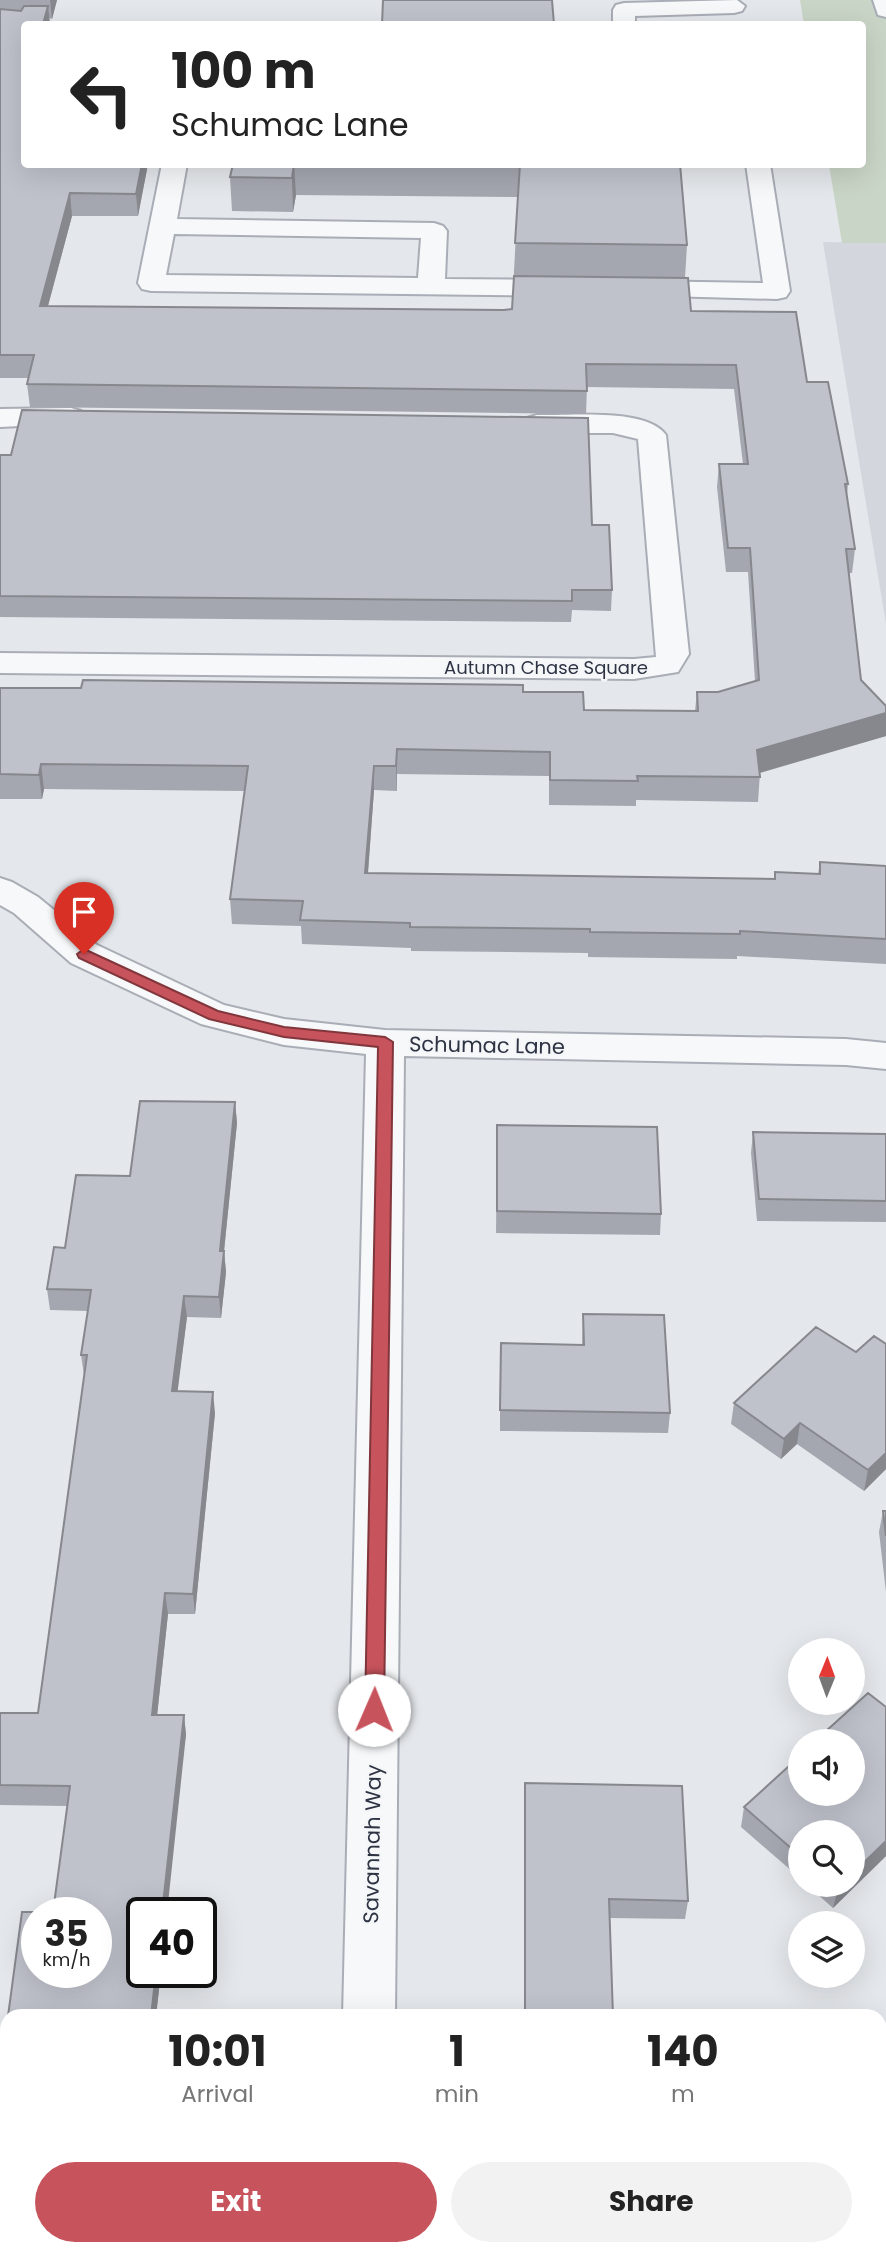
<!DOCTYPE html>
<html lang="en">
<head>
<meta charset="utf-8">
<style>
  :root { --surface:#fff; --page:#f2f2f2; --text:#222; --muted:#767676; --accent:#c7535c }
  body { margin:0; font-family:Poppins,sans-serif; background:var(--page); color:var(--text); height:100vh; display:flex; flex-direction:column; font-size:26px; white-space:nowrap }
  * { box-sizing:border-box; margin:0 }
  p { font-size:23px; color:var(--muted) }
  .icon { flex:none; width:38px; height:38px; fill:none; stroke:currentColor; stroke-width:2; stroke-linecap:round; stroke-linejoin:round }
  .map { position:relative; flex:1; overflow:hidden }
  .drawer { position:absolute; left:0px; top:2009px; width:887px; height:247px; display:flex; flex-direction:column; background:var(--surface); border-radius:21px 21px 0 0; box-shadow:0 7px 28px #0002 }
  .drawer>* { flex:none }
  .banner { position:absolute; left:21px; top:21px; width:845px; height:147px; border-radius:7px; box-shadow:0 7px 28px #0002; background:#fff; color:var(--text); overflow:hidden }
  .needle { width:46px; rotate:1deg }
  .buttons { position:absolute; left:788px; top:1638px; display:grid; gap:14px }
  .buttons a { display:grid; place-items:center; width:77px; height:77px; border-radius:50%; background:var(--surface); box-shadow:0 7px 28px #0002; font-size:35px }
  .speed { position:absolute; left:21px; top:1897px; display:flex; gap:14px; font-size:35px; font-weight:700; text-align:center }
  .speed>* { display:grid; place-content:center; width:91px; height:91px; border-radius:50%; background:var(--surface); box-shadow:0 7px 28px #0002; line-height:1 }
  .speed small { font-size:18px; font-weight:400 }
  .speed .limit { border:4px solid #111; border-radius:10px; background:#fff; color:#111 }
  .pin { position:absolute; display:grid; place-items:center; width:60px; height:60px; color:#fff; margin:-72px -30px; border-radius:50% 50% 50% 0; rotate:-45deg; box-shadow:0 0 7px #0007 }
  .pin .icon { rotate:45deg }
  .me { position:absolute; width:77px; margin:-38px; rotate:1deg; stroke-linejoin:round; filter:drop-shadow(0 0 5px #0008) }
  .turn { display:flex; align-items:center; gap:24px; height:147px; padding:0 35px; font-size:32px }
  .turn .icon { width:91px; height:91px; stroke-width:2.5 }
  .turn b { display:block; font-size:49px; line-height:60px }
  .eta { display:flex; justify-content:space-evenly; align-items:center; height:119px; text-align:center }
  .eta b { font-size:42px; font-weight:700; line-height:49px }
  .action { display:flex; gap:14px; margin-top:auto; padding:14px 35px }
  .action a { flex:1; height:80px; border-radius:42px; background:var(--accent); color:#fff; font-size:28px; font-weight:700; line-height:80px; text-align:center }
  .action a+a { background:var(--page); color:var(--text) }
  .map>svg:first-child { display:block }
  .built { fill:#d3d6dd }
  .green { fill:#c9d5c6 }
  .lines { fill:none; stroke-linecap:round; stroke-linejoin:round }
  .minor-casing { stroke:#a9adb5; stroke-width:4 }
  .minor { fill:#f7f8fa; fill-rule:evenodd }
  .wall { fill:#a4a7af }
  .shaded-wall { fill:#86888e }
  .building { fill:#bfc2cb; stroke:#86888e; stroke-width:2; fill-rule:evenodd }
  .route { fill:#c7535c; stroke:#81363c; stroke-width:2 }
  .labels { text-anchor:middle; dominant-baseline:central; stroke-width:5; stroke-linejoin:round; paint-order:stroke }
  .far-street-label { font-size:18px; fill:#2d3343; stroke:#f4f6f8 }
  .street-label { font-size:21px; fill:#2d3343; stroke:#f4f6f8 }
</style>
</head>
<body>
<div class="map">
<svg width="886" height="2255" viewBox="0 0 886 2255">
  <rect width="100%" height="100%" fill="#e4e7eb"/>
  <!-- built -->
  <path class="built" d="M823,242L886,243V624L836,322Z"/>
  <!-- green -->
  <path class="green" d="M800,0H886V243H842L829,165L863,164V24H804Z"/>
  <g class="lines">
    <!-- minor casing -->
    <g class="minor-casing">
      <path id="minor" d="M737,0L745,6L742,11L734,13L635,16V24H613V10L616,5L624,3Z
        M873,0H886V17L878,15Z
        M162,164H187L177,219L434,223L443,226L447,231L445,279L564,280L573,282L577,288L573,294L564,296L151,291L142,289L138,283ZM174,234L421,238L418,278L166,275Z
        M746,164H770L790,291L786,297L777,299L629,295L625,289L629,283L638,281L763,283Z
        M71,408L81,411L85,417L81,423L0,427V409Z
        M537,415C568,416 647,407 666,435L689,654L678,672L634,679L0,673V653L634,659L656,657L638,439L613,433H537L527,430L523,424L527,418Z
        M0,878L12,882L38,897L97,945L224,1005L284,1019L385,1030L846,1039L886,1043V1069L846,1065L404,1056L395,2016H343L366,1054L284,1045L201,1024L71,963L14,913L0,905Z
        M338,2249H392V2255H338Z"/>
    </g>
    <!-- minor -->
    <use href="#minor" class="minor"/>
  </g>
  <!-- wall -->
  <path class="wall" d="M0,0H57L52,19L49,18L50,24H24V164H148L138,216H72L48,306L504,310L512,309L518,197L296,195L293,212L232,211L230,177L233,164H680L687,245L685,278L691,311L807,382L848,484L847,497L855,549L852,573H849L861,680L886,706V736L760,773L758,802L636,800V806L549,805V776L397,774V791L374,790L368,874L774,879L775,872L818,874L820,862L886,866V964L737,956V959L588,957V953L411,951V948L302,944L301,926L232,924L230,899L245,791L44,789L42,799H0V688L523,692L584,710L695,711L697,692H718L755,681L748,572H726L717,487L719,464H743L734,389L587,387L586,414L30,407L27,384L28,378H0Z
    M0,455L592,525L612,590L611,611L572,610L571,622L0,617Z
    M235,1102L237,1123L224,1251L226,1272L221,1318L187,1317L177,1391L215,1413L195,1614H168L157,1715H184L186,1735L142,1972H161L156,2016L53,1912L67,1806L0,1805V1713H38L84,1375L81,1355L88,1311L50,1310L47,1289L65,1248L130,1176Z
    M497,1125L661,1214L660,1235L496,1233Z
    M753,1132L886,1134V1222L757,1221L751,1153Z
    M583,1314L670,1413L668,1433L500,1431V1364L582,1345Z
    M886,1344V1469L864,1491L797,1444L781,1459L731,1424L734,1403L856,1352Z
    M883,1511H886V1592L879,1532Z
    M886,1707V1856L833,1908L807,1885H852L800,1832V1878L741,1827L744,1807Z
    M525,1783L688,1901L685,1919L610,1918L613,2016H524Z
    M769,2249H880L886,2255H772Z"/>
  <!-- shaded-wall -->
  <path class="shaded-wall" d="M50,0H57L52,19Z
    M48,6L50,24H43Z
    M142,164H148L138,216L136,194Z
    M294,164L296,195L293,212L292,178Z
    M70,193L72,216L42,328L40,306Z
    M886,713V736L755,774L757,750Z
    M397,749V791L396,766Z
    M41,764L44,789L42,799L39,775Z
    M374,766V790L366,898L365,873Z
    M235,1102L237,1123L224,1251L226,1272L221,1318L219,1297L220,1251Z
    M184,1296L187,1317L175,1412L172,1391Z
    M213,1392L215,1413L195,1614L193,1594Z
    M800,1423L797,1444L781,1459L784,1439Z
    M886,1453V1469L864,1491L868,1470Z
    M165,1593L168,1614L155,1735L152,1715Z
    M184,1715L186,1735L167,1913H162Z
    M886,1841V1856L833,1908L838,1889L842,1885H852V1874Z
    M156,1972H161L156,2016H151Z"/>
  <!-- building -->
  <path class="building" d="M383,0H552L554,24H382Z
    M24,6H48L43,24H24V164H142L136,194L70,193L40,306L504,310L512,309L514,276L688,278L691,311L796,312L807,382H828L848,484H845L855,549H846L861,680L886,706V713L757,750L760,777L637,776L638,781L550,780V752L397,749L396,766H374L365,873L775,879V872L820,874V862L886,866V939L740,931V934L590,932V929L410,927V923L300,920L303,901L230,899L248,766L41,764L39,775L0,774V688H81L83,680L523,685V692H583L584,710L698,711L697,692H718L759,680L750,548H728L719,464H748L736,365L586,364L587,391L27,384L34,355H0V9L21,11Z
    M233,164H294L292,178L230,177Z
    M520,164H680L687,245L515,243Z
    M22,410L588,418L592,525H609L612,590H572V601L0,596V455H11Z
    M140,1101L235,1102L220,1251H224L219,1297L184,1296L172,1391L213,1392L193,1594L165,1593L152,1715H184L162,1913H142V1972H156L151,2016H8L22,1912H53L70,1786L0,1785V1713H38L87,1355H81L91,1290L47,1289L54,1247L65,1248L76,1175L130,1176ZM37,1913H96V1972H37Z
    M497,1125L657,1127L661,1214L497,1211Z
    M753,1132L886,1134V1201L759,1199Z
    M583,1314L664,1315L670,1413L500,1410L501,1343L584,1345Z
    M816,1327L856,1352L874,1336L886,1344V1453L868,1470L800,1423L784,1439L734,1403Z
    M883,1511H886V1536Z
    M868,1693L886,1707V1841L852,1874V1832H800V1856L744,1807L800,1756V1794H852V1741H815Z
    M525,1783L682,1786L688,1901L609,1899L613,2016H525Z
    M833,1885H842L838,1889Z
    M7,2020V2249H142L141,2255H0V2100L3,2081H0V2070Z
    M886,2190V2255H782L780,2249H880V2192Z"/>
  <!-- route -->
  <path class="route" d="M84,949L218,1011L284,1027L385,1037L393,1042L384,1710L381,1716L374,1719L367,1716L365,1710L378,1047L284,1037L209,1019L79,958L77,954Z"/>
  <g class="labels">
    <!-- far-street labels -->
    <g class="far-street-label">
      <text x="546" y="667">Autumn Chase Square</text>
    </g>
    <!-- street labels -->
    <g class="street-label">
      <text transform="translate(487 1045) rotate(1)">Schumac Lane</text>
      <text transform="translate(372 1844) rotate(-89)">Savannah Way</text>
    </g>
  </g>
</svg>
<div class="buttons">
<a><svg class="needle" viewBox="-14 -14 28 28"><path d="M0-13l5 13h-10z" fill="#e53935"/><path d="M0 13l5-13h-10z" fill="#767676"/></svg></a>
<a><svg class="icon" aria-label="sound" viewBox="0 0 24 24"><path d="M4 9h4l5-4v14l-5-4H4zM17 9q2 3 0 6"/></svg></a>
<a><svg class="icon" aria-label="search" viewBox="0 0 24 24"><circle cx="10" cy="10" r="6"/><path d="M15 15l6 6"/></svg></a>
<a><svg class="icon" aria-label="layers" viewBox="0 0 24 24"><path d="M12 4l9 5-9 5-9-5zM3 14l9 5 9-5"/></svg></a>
</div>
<div class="speed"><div>35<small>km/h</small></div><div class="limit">40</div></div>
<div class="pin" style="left:84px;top:954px;background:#d93025"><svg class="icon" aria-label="arrive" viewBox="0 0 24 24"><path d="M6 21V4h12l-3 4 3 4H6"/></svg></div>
<svg class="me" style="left:374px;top:1710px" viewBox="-20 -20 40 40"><circle r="19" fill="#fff"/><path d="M0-13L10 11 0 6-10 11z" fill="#c7535c"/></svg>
<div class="banner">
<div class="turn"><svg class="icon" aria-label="left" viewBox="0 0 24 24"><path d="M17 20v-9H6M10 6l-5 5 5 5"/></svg><div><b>100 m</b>Schumac Lane</div></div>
</div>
<section class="drawer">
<div class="eta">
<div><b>10:01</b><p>Arrival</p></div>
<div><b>1</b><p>min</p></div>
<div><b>140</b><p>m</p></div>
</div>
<div class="action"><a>Exit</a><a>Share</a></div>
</section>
</div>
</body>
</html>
